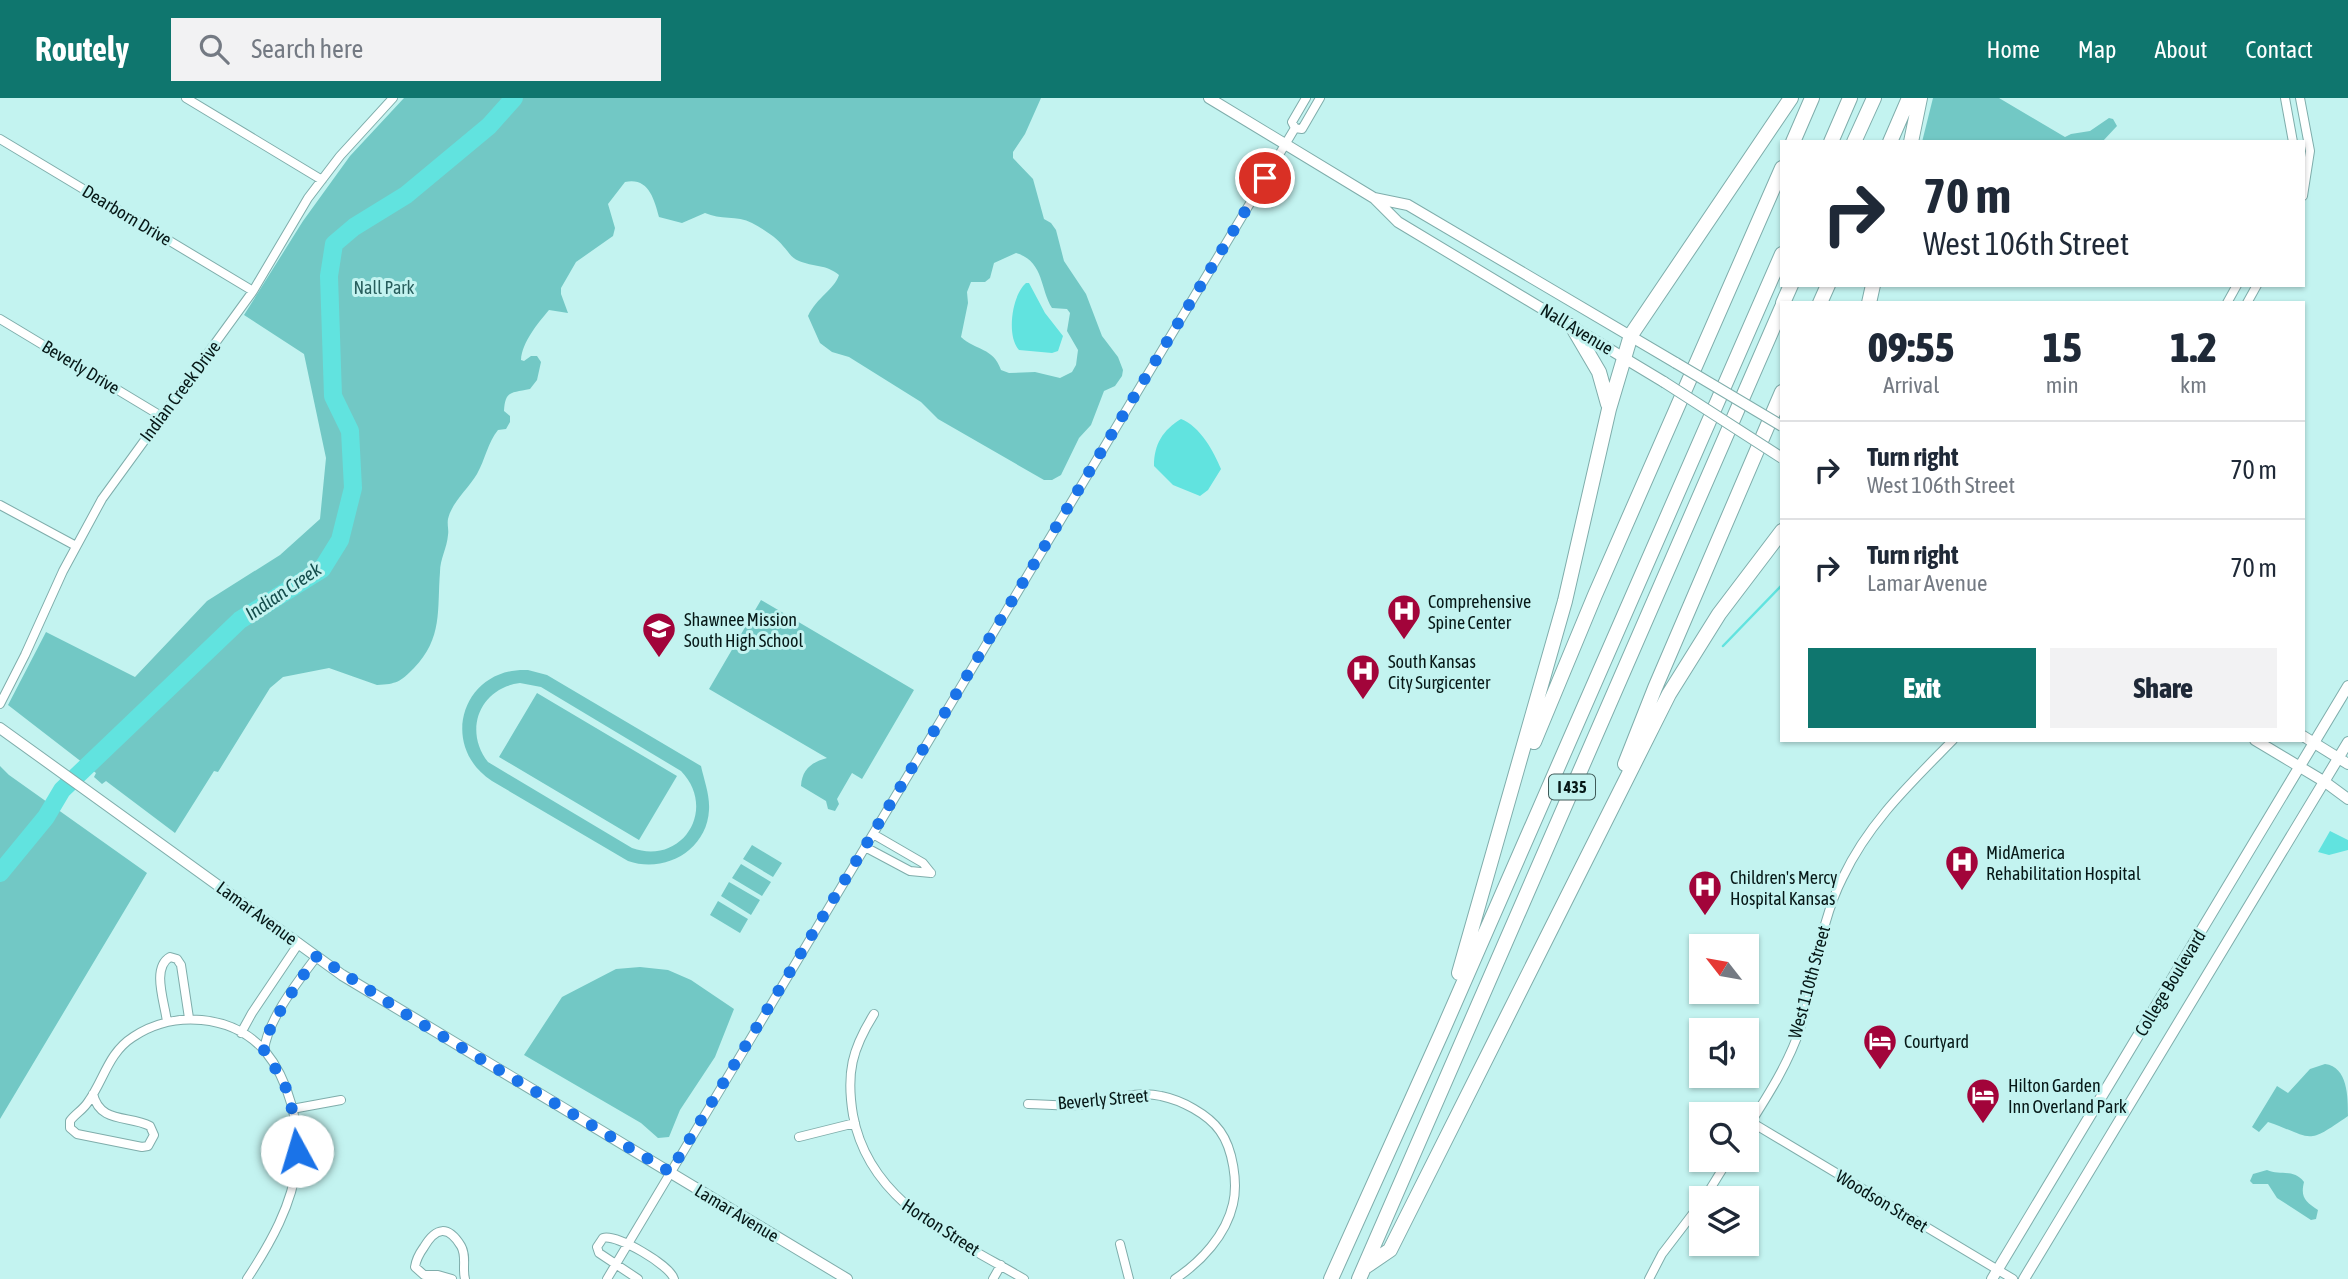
<!DOCTYPE html>
<html lang="en">
<head>
<meta charset="utf-8">
<style>
  :root { --surface:#fff; --page:#f2f2f3; --text:#1f2937; --muted:#747a83; --line:#e0e1e3; --accent:#0f766e }
  body { margin:0; font-family:"Asap Condensed",sans-serif; background:var(--page); color:var(--text); height:100vh; display:flex; flex-direction:column; font-size:26px; white-space:nowrap }
  * { box-sizing:border-box; margin:0 }
  p { font-size:23px; color:var(--muted) }
  .icon { flex:none; width:38px; height:38px; fill:none; stroke:currentColor; stroke-width:2; stroke-linecap:round; stroke-linejoin:round }
  .map { position:relative; flex:1; overflow:hidden }
  .sheet { position:absolute; left:1780px; top:203px; width:525px; height:441px; display:flex; flex-direction:column; background:var(--surface); border-radius:0px; box-shadow:0 2px 5px #0004 }
  .sheet>* { flex:none }
  .guide { position:absolute; left:1780px; top:42px; width:525px; height:147px; border-radius:0px; box-shadow:0 2px 5px #0004; background:#fff; color:var(--text); overflow:hidden }
  .needle { width:46px; rotate:301deg }
  .tools { position:absolute; left:1689px; top:836px; display:grid; gap:14px }
  .tools a { display:grid; place-items:center; width:70px; height:70px; border-radius:0px; background:var(--surface); box-shadow:0 2px 5px #0004; font-size:35px }
  .pin { position:absolute; display:grid; place-items:center; width:60px; height:60px; color:#fff; margin:-30px; border:4px solid #fff; border-radius:50%; box-shadow:0 2px 7px #0007 }
  .me { position:absolute; width:77px; margin:-38px; rotate:354deg; stroke-linejoin:round; filter:drop-shadow(0 0 5px #0008) }
  .turn { display:flex; align-items:center; gap:24px; height:147px; padding:0 28px; font-size:32px }
  .turn .icon { width:91px; height:91px; stroke-width:2.5 }
  .turn b { display:block; font-size:49px; line-height:60px }
  .eta { display:flex; justify-content:space-evenly; align-items:center; height:119px; text-align:center }
  .eta b { font-size:42px; font-weight:800; line-height:49px }
  .primary-button { display:flex; gap:14px; margin-top:auto; padding:14px 28px }
  .primary-button a { flex:1; height:80px; border-radius:0px; background:var(--accent); color:#fff; font-size:28px; font-weight:800; line-height:80px; text-align:center }
  .primary-button a+a { background:var(--page); color:var(--text) }
  ul { padding:0; list-style:none }
  li { display:flex; align-items:center; gap:21px; height:98px; padding:0 28px; border-top:2px solid var(--line) }
  li div { flex:1 }
  li b { display:block; font-size:26px }
  li em { font-style:normal }
  header { display:flex; align-items:center; gap:42px; box-sizing:border-box; height:98px; padding:0 35px; background:var(--accent); color:#fff }
  header strong { font-size:33px }
  nav { display:flex; gap:38px; margin-inline-start:auto; font-size:24px }
  .search { width:490px; height:63px; background:var(--page); display:flex; align-items:center; gap:18px; box-sizing:border-box; padding:0 24px; border-radius:0px; color:var(--muted); font-size:26px }
  .map>svg:first-child { display:block }
  .green { fill:#72c8c5; fill-rule:evenodd }
  .water { fill:#61e3df }
  .lines { fill:none; stroke-linecap:round; stroke-linejoin:round }
  .stream { stroke:#61e3df; stroke-width:2.5 }
  .river { stroke:#61e3df; stroke-width:18 }
  .street-casing { stroke:#7fadab; stroke-width:10 }
  .secondary-casing { stroke:#7fadab; stroke-width:12 }
  .highway-casing { stroke:#7fadab; stroke-width:16 }
  .street { stroke:#fff; stroke-width:8 }
  .secondary { stroke:#fff; stroke-width:10 }
  .highway { stroke:#fff; stroke-width:14 }
  .secondary-bridge-casing { stroke:#7fadab; stroke-width:12; stroke-linecap:butt }
  .secondary-bridge { stroke:#fff; stroke-width:10 }
  .route { stroke:#1a73e8; stroke-width:12; stroke-dasharray:0 21.6 }
  .labels { text-anchor:middle; dominant-baseline:central; stroke-width:6; stroke-linejoin:round; paint-order:stroke }
  .shield { fill:#c3f3f0; stroke:#3f5a58; stroke-width:2 }
  .shield-label { font-size:16px; font-weight:bold; fill:#061817 }
  .street-label { font-size:18px; fill:#061817; stroke:#c3f3f0 }
  .park-label { font-size:18px; fill:#285e5d; stroke:#c3f3f0 }
  .poi-label { font-size:18px; fill:#061817; stroke:#c3f3f0; text-anchor:start }
  .water-label { font-size:19px; font-style:italic; fill:#154e4d; stroke:#c3f3f0 }
</style>
</head>
<body>
<header>
<strong>Routely</strong>
<div class="search"><svg class="icon" aria-label="search" viewBox="0 0 24 24"><circle cx="10" cy="10" r="6"/><path d="M15 15l6 6"/></svg>Search here</div>
<nav><a>Home</a><a>Map</a><a>About</a><a>Contact</a></nav>
</header>
<div class="map">
<svg width="2348" height="1181" viewBox="0 0 2348 1181">
  <rect width="100%" height="100%" fill="#c3f3f0"/>
  <!-- green -->
  <path class="green" d="M404,0H1041L1025,36L1013,54V60L1033,81L1044,121L1051,125L1056,132L1064,163L1086,196L1102,238L1118,259L1123,272L1122,278L1115,288L1104,293L1091,327L1079,340L1061,377L1052,382H1044L938,321L921,304L849,259L832,254L820,245L808,218C817,199 834,192 839,177C826,166 813,169 799,163C790,159 789,154 783,148C776,139 763,131 752,125C737,117 720,122 705,115L682,125L659,119C654,100 648,79 625,84L608,106L615,130L613,138L576,164L561,190V196L568,215L549,212C538,225 522,244 521,262L524,263L531,258H537L541,264L537,282L530,291C512,295 505,292 504,313L510,318V324L506,331L498,332C488,344 485,362 477,376C468,391 452,404 448,421C447,427 449,432 448,437C447,450 440,461 440,474C437,512 443,540 414,570C400,584 397,586 377,587L329,570L283,579L270,590L218,674L214,673L175,735L106,683L102,686L94,679L96,675L8,607L46,534L135,579L207,503L280,457L320,421L326,360L304,256L244,217L303,123L350,58ZM1016,155C1044,163 1040,191 1052,210L1067,211L1070,215L1067,233L1078,252L1076,267L1072,274L1060,280L1035,274L1009,275L1001,272C993,249 976,253 961,239L968,205L967,194L971,184H985L990,180L994,165Z
    M1933,0H1999L2065,39L2071,36L2090,33L2109,20L2113,21L2117,28L2102,44H1922Z
    M761,502L914,592L862,681L852,675L837,701L839,706L835,713L828,711L826,703L801,688C802,671 812,664 827,660L709,591Z
    M528,572L547,577L701,668C704,682 710,697 709,712C707,752 665,776 628,763L492,683C438,648 462,569 528,572ZM520,585L541,589L681,673C718,711 682,768 632,750L488,664C463,632 480,590 520,585Z
    M537,595L677,678L639,742L499,659Z
    M0,668L9,677L147,775L0,1021Z
    M752,747L782,765L773,779L743,761Z
    M741,766L771,784L762,798L732,780Z
    M729,784L760,802L751,817L721,798Z
    M718,803L748,821L740,835L710,817Z
    M640,869L668,872L691,882L734,911L715,959L680,1012L669,1039L658,1040L641,1025L524,957L562,899L616,871Z
    M2325,966C2348,969 2348,999 2348,1018C2305,1048 2314,1040 2268,1024L2259,1034L2252,1029L2277,988L2288,995L2310,971Z
    M2267,1072C2280,1078 2294,1070 2304,1084C2300,1100 2306,1104 2318,1112L2316,1121L2311,1122L2277,1100L2268,1086H2253L2250,1083L2253,1076Z"/>
  <!-- water -->
  <path class="water" d="M1026,185H1029L1045,215L1063,238L1058,253L1052,255L1019,252C1006,238 1012,197 1026,185Z
    M1181,321C1200,328 1214,354 1221,371L1208,392L1200,398L1173,387L1154,368C1154,346 1163,332 1181,321Z
    M2330,733L2348,742V752L2329,757L2318,754Z"/>
  <g class="lines">
    <!-- stream -->
    <path class="stream" d="M1723,548L1782,487"/>
    <!-- river -->
    <path class="river" d="M0,775L46,719L62,692L240,522L322,471L340,442L353,390L350,333L333,298L329,178L334,146L354,129L406,97L489,28L514,0"/>
    <!-- street casing -->
    <g class="street-casing">
      <path id="street" d="M186,0L322,82
        M2285,0L2293,44
        M2300,0L2310,53L2303,98
        M1295,30L1302,31L1320,0
        M0,41L253,193
        M2227,205L2237,187
        M2247,205L2257,187
        M0,221L161,318
        M0,407L76,448
        M0,606L25,557L63,473L102,401L253,193L308,100L340,58L393,0
        M873,736L923,765L931,775
        M865,749L910,773L931,775
        M874,916C852,951 846,975 853,1017C869,1105 954,1140 1024,1181
        M167,924C165,905 151,870 170,859L177,861L181,867L189,920
        M241,935L252,915L299,845
        M264,953C267,922 299,882 317,858
        M93,996C100,1026 129,1017 150,1028L154,1037L148,1048L142,1049L77,1036L70,1030V1023C75,1016 83,1012 88,1004C104,982 108,955 133,939C173,912 232,916 265,953C289,982 300,1027 297,1064C293,1106 270,1146 247,1181
        M1028,1006C1047,1006 1068,1009 1087,1006C1112,1003 1135,992 1161,998C1181,1002 1208,1016 1220,1033C1233,1051 1238,1085 1233,1106C1226,1137 1201,1164 1175,1181
        M292,1011L341,1002
        M1751,1024L2013,1181
        M1746,1032C1767,999 1789,965 1801,928C1816,878 1819,826 1843,779C1869,724 1911,685 1953,642
        M799,1039L855,1025
        M1704,1101L1728,1062
        M1120,1146L1129,1181
        M452,1181L438,1177H424L415,1169C416,1161 419,1156 424,1149C436,1129 448,1127 461,1148C467,1158 462,1170 465,1181
        M607,1181L1295,30L1292,24L1306,0
        M638,1181L599,1155L597,1149L603,1140C617,1136 670,1167 674,1181
        M993,1181L1001,1167
        M1649,1181L1662,1156L1701,1105"/>
    </g>
    <!-- secondary casing -->
    <g class="secondary-casing">
      <path id="secondary" d="M1209,0L1374,100L1398,124L1664,284
        M1374,100L1408,107L1676,265
        M0,630L342,877L847,1181
        M2303,638L2348,666
        M2255,642L2325,684L2348,701
        M1992,1181L2348,588
        M2024,1181L2348,644"/>
    </g>
    <!-- highway casing -->
    <g class="highway-casing">
      <path id="highway" d="M1793,44L1812,0
        M1831,44L1850,0
        M1854,44L1874,0
        M1890,44L1909,0
        M1911,44L1920,0
        M1783,205L1791,187
        M1820,205L1828,187
        M1869,205L1873,187
        M1572,228L1599,274L1608,306
        M1534,644L1595,497L1782,70
        M1625,666L1655,590L1782,294
        M1459,875L1565,503L1609,311L1631,237L1791,0
        M1365,1169L1390,1152L1669,596L1719,516L1782,433
        M1331,1181L1442,934L1782,156
        M1359,1181L1782,209"/>
    </g>
    <!-- street -->
    <use href="#street" class="street"/>
    <!-- secondary -->
    <use href="#secondary" class="secondary"/>
    <!-- highway -->
    <use href="#highway" class="highway"/>
    <!-- secondary-bridge casing -->
    <g class="secondary-bridge-casing">
      <path id="secondary-bridge" d="M1676,265L1782,328
        M1664,284L1782,360"/>
    </g>
    <!-- secondary-bridge -->
    <use href="#secondary-bridge" class="secondary-bridge"/>
  </g>
  <g class="lines">
    <!-- route -->
    <path class="route" d="M297,1053C295,1028 293,1003 281,979C277,971 266,961 264,952C261,936 306,873 317,858L412,920L670,1074L1265,80"/>
  </g>
  <!-- icons -->
  <defs>
    <g id="hospital-pin" transform="scale(1.75)"><path d="M0 17L-7.5 6A9.5 9.5 0 1 1 7.5 6Z" fill="#a2043a" stroke="#c3f3f0"/><path d="M-5-5h3v3.5h4V-5h3V5h-3V1.5h-4V5h-3Z" fill="#fff"/></g>
    <g id="school-pin" transform="scale(1.75)"><path d="M0 17L-7.5 6A9.5 9.5 0 1 1 7.5 6Z" fill="#a2043a" stroke="#c3f3f0"/><path d="M0-5L7-2L0 1L-7-2ZM-4 1L0 2.5L4 1V4Q0 6-4 4Z" fill="#fff"/></g>
    <g id="hotel-pin" transform="scale(1.75)"><path d="M0 17L-7.5 6A9.5 9.5 0 1 1 7.5 6Z" fill="#a2043a" stroke="#c3f3f0"/><path d="M-6-4.5h1.5V1H6V5H4.5V3h-9V5H-6ZM-4 0a1.8 1.8 0 1 1 3.6 0ZM.5 0V-2.5h3Q6-2.5 6 0Z" fill="#fff"/></g>
  </defs>
  <g fill-rule="evenodd">
    <use href="#hospital-pin" x="1404" y="513"/>
    <use href="#school-pin" x="659" y="531"/>
    <use href="#hospital-pin" x="1363" y="573"/>
    <use href="#hospital-pin" x="1962" y="764"/>
    <use href="#hospital-pin" x="1705" y="789"/>
    <use href="#hotel-pin" x="1880" y="943"/>
    <use href="#hotel-pin" x="1983" y="997"/>
  </g>
  <g class="labels">
    <!-- shield labels -->
    <rect class="shield" x="1549" y="676.5" width="46" height="25" rx="5"/>
    <g class="shield-label">
      <text x="1572" y="689">I 435</text>
    </g>
    <!-- street labels -->
    <g class="street-label">
      <text transform="translate(127 117) rotate(31)">Dearborn Drive</text>
      <text transform="translate(1577 231) rotate(31)">Nall Avenue</text>
      <text transform="translate(81 269) rotate(31)">Beverly Drive</text>
      <text transform="translate(180 293) rotate(-53)">Indian Creek Drive</text>
      <text transform="translate(257 815) rotate(36)">Lamar Avenue</text>
      <text transform="translate(1809 884) rotate(-75)">West 110th Street</text>
      <text transform="translate(2170 885) rotate(-59)">College Boulevard</text>
      <text transform="translate(1103 1001) rotate(-5)">Beverly Street</text>
      <text transform="translate(1882 1103) rotate(31)">Woodson Street</text>
      <text transform="translate(737 1115) rotate(31)">Lamar Avenue</text>
      <text transform="translate(941 1129) rotate(33)">Horton Street</text>
    </g>
    <!-- park labels -->
    <g class="park-label">
      <text x="384" y="189">Nall Park</text>
    </g>
    <!-- poi labels -->
    <g class="poi-label">
      <text x="1428" y="503">Comprehensive<tspan x="1428" dy="21">Spine Center</tspan></text>
      <text x="684" y="521">Shawnee Mission<tspan x="684" dy="21">South High School</tspan></text>
      <text x="1388" y="563">South Kansas<tspan x="1388" dy="21">City Surgicenter</tspan></text>
      <text x="1986" y="754">MidAmerica<tspan x="1986" dy="21">Rehabilitation Hospital</tspan></text>
      <text x="1730" y="779">Children's Mercy<tspan x="1730" dy="21">Hospital Kansas</tspan></text>
      <text x="1904" y="943">Courtyard</text>
      <text x="2008" y="987">Hilton Garden<tspan x="2008" dy="21">Inn Overland Park</tspan></text>
    </g>
    <!-- water labels -->
    <g class="water-label">
      <text transform="translate(283 493) rotate(-34)">Indian Creek</text>
    </g>
  </g>
</svg>
<div class="tools">
<a><svg class="needle" viewBox="-14 -14 28 28"><path d="M0-13l5 13h-10z" fill="#e53935"/><path d="M0 13l5-13h-10z" fill="#747a83"/></svg></a>
<a><svg class="icon" aria-label="sound" viewBox="0 0 24 24"><path d="M4 9h4l5-4v14l-5-4H4zM17 9q2 3 0 6"/></svg></a>
<a><svg class="icon" aria-label="search" viewBox="0 0 24 24"><circle cx="10" cy="10" r="6"/><path d="M15 15l6 6"/></svg></a>
<a><svg class="icon" aria-label="layers" viewBox="0 0 24 24"><path d="M12 4l9 5-9 5-9-5zM3 14l9 5 9-5"/></svg></a>
</div>
<div class="pin" style="left:1265px;top:80px;background:#d93025"><svg class="icon" aria-label="arrive" viewBox="0 0 24 24"><path d="M6 21V4h12l-3 4 3 4H6"/></svg></div>
<svg class="me" style="left:297px;top:1053px" viewBox="-20 -20 40 40"><circle r="19" fill="#fff"/><path d="M0-13L10 11 0 6-10 11z" fill="#1a73e8"/></svg>
<div class="guide">
<div class="turn"><svg class="icon" aria-label="right" viewBox="0 0 24 24"><path d="M7 20v-9h11M14 6l5 5-5 5"/></svg><div><b>70 m</b>West 106th Street</div></div>
</div>
<section class="sheet">
<div class="eta">
<div><b>09:55</b><p>Arrival</p></div>
<div><b>15</b><p>min</p></div>
<div><b>1.2</b><p>km</p></div>
</div>
<ul>
<li><svg class="icon" aria-label="right" viewBox="0 0 24 24"><path d="M7 20v-9h11M14 6l5 5-5 5"/></svg><div><b>Turn right</b><p>West 106th Street</p></div><em>70 m</em></li>
<li><svg class="icon" aria-label="right" viewBox="0 0 24 24"><path d="M7 20v-9h11M14 6l5 5-5 5"/></svg><div><b>Turn right</b><p>Lamar Avenue</p></div><em>70 m</em></li>
</ul>
<div class="primary-button"><a>Exit</a><a>Share</a></div>
</section>
</div>
</body>
</html>
